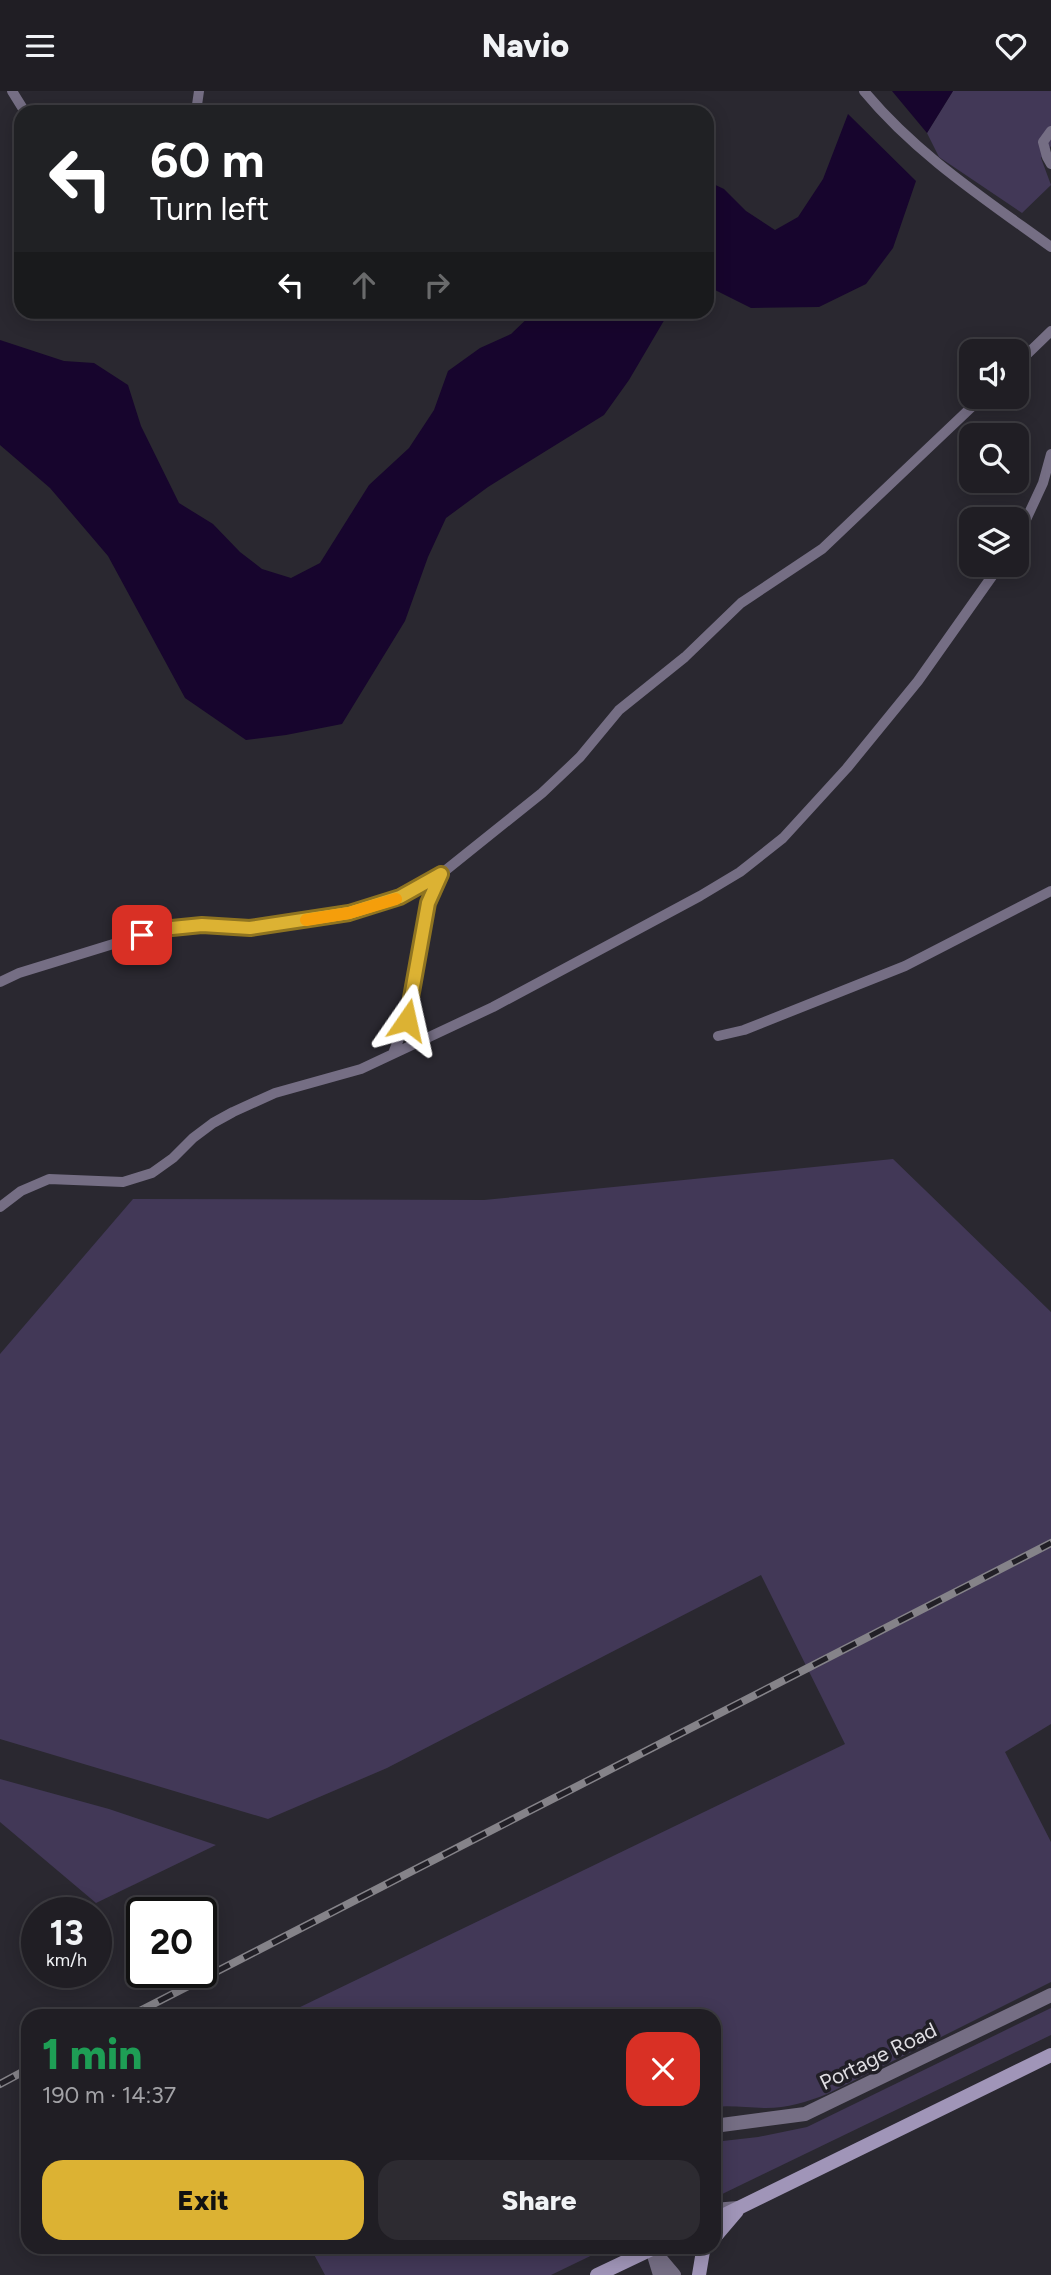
<!DOCTYPE html>
<html lang="en">
<head>
<meta charset="utf-8">
<style>
  :root { --surface:#201e24; --page:#2d2b31; --text:#f1f3f6; --muted:#a2a2a6; --line:#3d3c41; --accent:#dcb233 }
  body { margin:0; font-family:Figtree,sans-serif; background:var(--page); color:var(--text); height:100vh; display:flex; flex-direction:column; font-size:26px; white-space:nowrap }
  * { box-sizing:border-box; margin:0 }
  p { font-size:23px; color:var(--muted) }
  .icon { flex:none; width:38px; height:38px; fill:none; stroke:currentColor; stroke-width:2; stroke-linecap:round; stroke-linejoin:round }
  .map { position:relative; flex:1; overflow:hidden }
  .panel { position:absolute; left:21px; top:1918px; width:700px; height:245px; display:flex; flex-direction:column; background:var(--surface); border-radius:21px; box-shadow:0 4px 18px #0003,0 0 0 2px var(--line) }
  .panel>* { flex:none }
  .banner { position:absolute; left:14px; top:14px; width:700px; height:214px; border-radius:21px; box-shadow:0 4px 18px #0003,0 0 0 2px var(--line); background:#202124; color:#fff; overflow:hidden }
  .buttons { position:absolute; left:959px; top:248px; display:grid; gap:14px }
  .buttons a { display:grid; place-items:center; width:70px; height:70px; border-radius:14px; background:var(--surface); box-shadow:0 4px 18px #0003,0 0 0 2px var(--line); font-size:35px }
  .speed { position:absolute; left:21px; top:1806px; display:flex; gap:14px; font-size:35px; font-weight:700; text-align:center }
  .speed>* { display:grid; place-content:center; width:91px; height:91px; border-radius:50%; background:var(--surface); box-shadow:0 4px 18px #0003,0 0 0 2px var(--line); line-height:1 }
  .speed small { font-size:18px; font-weight:400 }
  .speed .limit { border:4px solid #111; border-radius:10px; background:#fff; color:#111 }
  .pin { position:absolute; display:grid; place-items:center; width:60px; height:60px; color:#fff; margin:-30px; border-radius:14px; box-shadow:0 4px 10px #0006 }
  .me { position:absolute; width:77px; margin:-38px; rotate:11deg; stroke-linejoin:round; filter:drop-shadow(0 0 5px #0008) }
  .turn { display:flex; align-items:center; gap:24px; height:147px; padding:0 21px; font-size:32px }
  .turn .icon { width:91px; height:91px; stroke-width:2.5 }
  .turn b { display:block; font-size:49px; line-height:60px }
  .lanes { display:flex; align-items:center; height:66px; padding:0 21px; background:#0003; justify-content:center; gap:35px; direction:ltr }
  .lanes .off { opacity:.35 }
  .round { display:grid; place-items:center; flex:none; width:74px; height:74px; border-radius:21px; background:var(--page) }
  .head { display:flex; align-items:center; justify-content:space-between; height:119px; padding:0 21px }
  h1 { font-size:42px; font-weight:800; line-height:52px; color:#1e9e55 }
  .action { display:flex; gap:14px; margin-top:auto; padding:14px 21px }
  .action a { flex:1; height:80px; border-radius:21px; background:var(--accent); color:#111; font-size:28px; font-weight:800; line-height:80px; text-align:center }
  .action a+a { background:var(--page); color:var(--text) }
  header { display:flex; justify-content:space-between; align-items:center; height:91px; padding:0 21px; background:var(--surface); font-size:32px; font-weight:800 }
  .map>svg:first-child { display:block }
  .green { fill:#423857 }
  .water { fill:#17052d }
  .lines { fill:none; stroke-linecap:round; stroke-linejoin:round }
  .lane { stroke:#756e84; stroke-width:10 }
  .street { stroke:#756e84; stroke-width:14 }
  .secondary { stroke:#a095b8; stroke-width:14 }
  .rail-casing { stroke:#858389; stroke-width:8 }
  .rail { stroke:#211f26; stroke-width:5; stroke-dasharray:16; stroke-linecap:butt }
  .route-casing { stroke:#8f7421; stroke-width:18 }
  .route { stroke:#dcb233; stroke-width:12 }
  .slow { stroke:#f59e0b; stroke-width:12 }
  .labels { text-anchor:middle; dominant-baseline:central; stroke-width:7; stroke-linejoin:round; paint-order:stroke }
  .street-label { font-size:21px; fill:#dfdde2; stroke:#211f26 }
</style>
</head>
<body>
<header><svg class="icon" aria-label="menu" viewBox="0 0 24 24"><path d="M4 6h16M4 12h16M4 18h16"/></svg>Navio<svg class="icon" aria-label="heart" viewBox="0 0 24 24"><path d="M12 20l-8-8c-3-5 5-10 8-4 3-6 11-1 8 4z"/></svg></header>
<div class="map">
<svg width="1051" height="2184" viewBox="0 0 1051 2184">
  <rect width="100%" height="100%" fill="#2a2830"/>
  <!-- green -->
  <path class="green" d="M953,0H1051V55L1041,67L1051,94L1022,122L939,66L927,42Z
    M893,1068L1051,1221V1633L1005,1661L1051,1751V1891L827,2003C807,2011 787,2017 766,2017C748,2017 732,2014 714,2016V1925H290L294,1919L845,1653L761,1484L387,1677L268,1728L0,1648V1263L133,1108L484,1109Z
    M0,1688L109,1718L216,1754L96,1812L0,1731Z
    M1051,1917V1944L714,2107V2051L758,2046L807,2036Z
    M310,2156H609L551,2184H325Z"/>
  <!-- water -->
  <path class="water" d="M892,0H953L927,42Z
    M848,23L916,90L893,157L866,193L819,216L751,217L713,198L707,199V90L724,98L746,120L775,139L798,126L823,88Z
    M535,220L669,221L629,289L604,324L488,396L446,427L428,466L405,530L342,633L286,644L246,649L185,607L108,465L50,397L0,354V249L64,270L94,272L128,294L141,335L179,412L213,433L240,461L262,478L291,487L320,472L369,394L409,357L434,319L448,280L480,257L511,243Z"/>
  <g class="lines">
    <!-- lane -->
    <path class="lane" d="M12,0L25,21
      M864,0C916,63 985,108 1051,156
      M196,21L199,0
      M1051,40L1043,51L1047,66L1051,73
      M1017,273L1051,240
      M1017,448L1043,392L1051,363
      M0,891L19,882L162,838L202,834L250,837L349,822L400,806L441,783L542,702L580,666L619,619L685,566L741,512L822,458L982,306
      M718,945L744,939L905,875L1051,800
      M394,960L407,928L428,812L441,783
      M0,1116L21,1100L49,1088L123,1091L152,1082L173,1067L193,1047L213,1032L233,1021L275,1002L361,978L493,916L700,805L740,781L783,747L847,677L918,590L1000,474"/>
    <!-- street -->
    <path class="street" d="M714,2035L805,2023L1051,1904
      M714,2119L738,2117
      M652,2158L674,2184
      M653,2161L660,2184"/>
    <!-- secondary -->
    <path class="secondary" d="M714,2129L1051,1964
      M714,2147L737,2120
      M597,2184L656,2156
      M699,2184L703,2160L706,2156"/>
    <!-- rail casing -->
    <g class="rail-casing">
      <path id="rail" d="M130,1925L1051,1452
        M0,1993L28,1978"/>
    </g>
    <!-- rail -->
    <use href="#rail" class="rail"/>
  </g>
  <g class="lines">
    <!-- route casing -->
    <g class="route-casing">
      <path id="route" d="M142,844L162,838L202,834L250,837L349,822L400,806L441,783L428,812L407,929"/>
    </g>
    <!-- route -->
    <use href="#route" class="route"/>
    <!-- slow -->
    <path class="slow" d="M306,829L349,822L396,808"/>
  </g>
  <g class="labels">
    <!-- street labels -->
    <g class="street-label">
      <text transform="translate(878 1965) rotate(-26)">Portage Road</text>
    </g>
  </g>
</svg>
<div class="buttons">
<a><svg class="icon" aria-label="sound" viewBox="0 0 24 24"><path d="M4 9h4l5-4v14l-5-4H4zM17 9q2 3 0 6"/></svg></a>
<a><svg class="icon" aria-label="search" viewBox="0 0 24 24"><circle cx="10" cy="10" r="6"/><path d="M15 15l6 6"/></svg></a>
<a><svg class="icon" aria-label="layers" viewBox="0 0 24 24"><path d="M12 4l9 5-9 5-9-5zM3 14l9 5 9-5"/></svg></a>
</div>
<div class="speed"><div>13<small>km/h</small></div><div class="limit">20</div></div>
<div class="pin" style="left:142px;top:844px;background:#d93025"><svg class="icon" aria-label="arrive" viewBox="0 0 24 24"><path d="M6 21V4h12l-3 4 3 4H6"/></svg></div>
<svg class="me" style="left:407px;top:929px" viewBox="-20 -20 40 40"><path d="M0-17L14 15 0 8-14 15z" fill="#dcb233" stroke="#fff" stroke-width="4"/></svg>
<div class="banner">
<div class="turn"><svg class="icon" aria-label="left" viewBox="0 0 24 24"><path d="M17 20v-9H6M10 6l-5 5 5 5"/></svg><div><b>60 m</b>Turn left</div></div>
<div class="lanes"><svg class="icon" aria-label="left" viewBox="0 0 24 24"><path d="M17 20v-9H6M10 6l-5 5 5 5"/></svg><svg class="icon off" aria-label="ahead" viewBox="0 0 24 24"><path d="M12 20V5M6 11l6-6 6 6"/></svg><svg class="icon off" aria-label="right" viewBox="0 0 24 24"><path d="M7 20v-9h11M14 6l5 5-5 5"/></svg></div>
</div>
<section class="panel">
<div class="head"><div><h1>1 min</h1><p>190 m · 14:37</p></div><a class="round" style="background:#d93025;color:#fff"><svg class="icon" aria-label="close" viewBox="0 0 24 24"><path d="M6 6l12 12M18 6L6 18"/></svg></a></div>
<div class="action"><a>Exit</a><a>Share</a></div>
</section>
</div>
</body>
</html>
